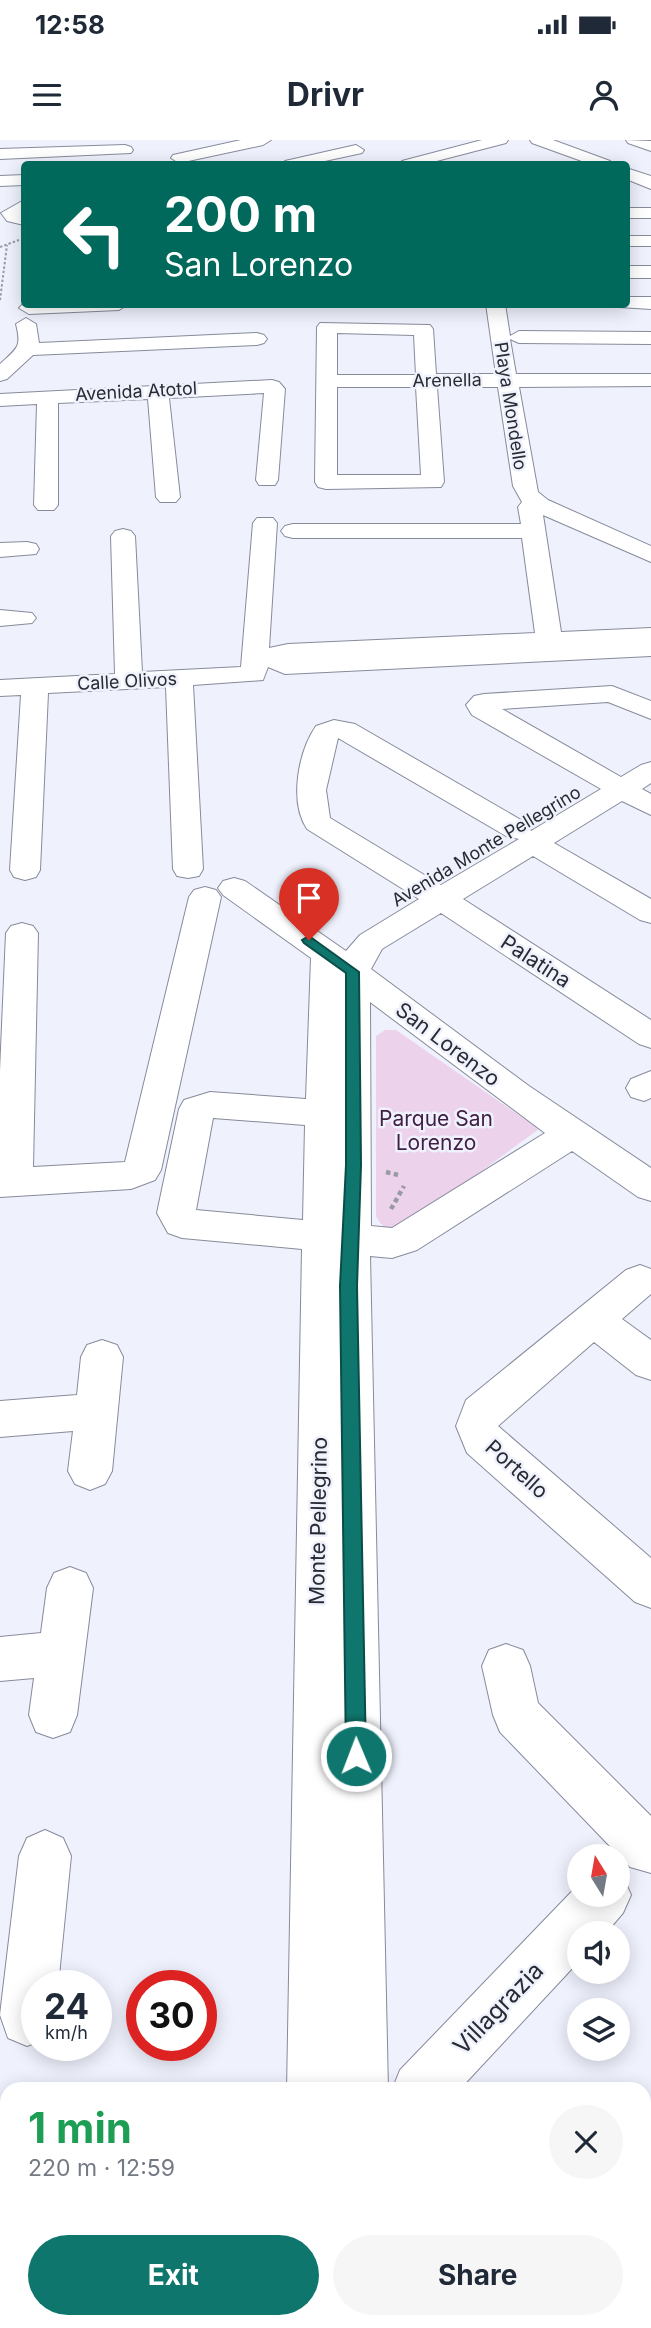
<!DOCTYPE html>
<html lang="en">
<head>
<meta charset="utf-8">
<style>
  :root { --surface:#fff; --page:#f6f6f7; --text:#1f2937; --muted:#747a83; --accent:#0f766e }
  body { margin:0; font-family:Inter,sans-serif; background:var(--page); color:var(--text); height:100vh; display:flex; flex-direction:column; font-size:26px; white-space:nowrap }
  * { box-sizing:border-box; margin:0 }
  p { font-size:23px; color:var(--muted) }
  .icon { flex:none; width:38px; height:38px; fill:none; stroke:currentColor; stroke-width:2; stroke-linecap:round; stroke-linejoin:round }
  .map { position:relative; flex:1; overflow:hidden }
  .drawer { position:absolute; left:0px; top:1942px; width:651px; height:247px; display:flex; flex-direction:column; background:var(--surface); border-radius:21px 21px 0 0; box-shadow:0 4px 18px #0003 }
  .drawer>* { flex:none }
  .banner { position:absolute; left:21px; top:21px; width:609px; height:147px; border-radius:7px; box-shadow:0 4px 18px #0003; background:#00695c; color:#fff; overflow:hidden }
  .needle { width:46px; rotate:349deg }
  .controls { position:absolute; left:567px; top:1704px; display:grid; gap:14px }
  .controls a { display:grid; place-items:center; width:63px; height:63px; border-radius:50%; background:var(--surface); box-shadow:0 4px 18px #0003; font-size:35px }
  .speed { position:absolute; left:21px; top:1830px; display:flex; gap:14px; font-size:35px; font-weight:700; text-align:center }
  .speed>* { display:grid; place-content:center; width:91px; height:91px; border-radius:50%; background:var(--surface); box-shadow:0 4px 18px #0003; line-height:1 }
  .speed small { font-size:18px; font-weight:400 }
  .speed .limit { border:10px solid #d22; background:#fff; color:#111 }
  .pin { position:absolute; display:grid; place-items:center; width:60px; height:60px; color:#fff; margin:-72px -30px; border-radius:50% 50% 50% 0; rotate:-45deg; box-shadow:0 0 7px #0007 }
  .pin .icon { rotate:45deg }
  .me { position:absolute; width:77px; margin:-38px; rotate:359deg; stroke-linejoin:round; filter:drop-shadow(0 0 5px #0008) }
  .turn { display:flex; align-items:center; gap:24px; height:147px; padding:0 28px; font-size:32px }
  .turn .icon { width:91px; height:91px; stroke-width:2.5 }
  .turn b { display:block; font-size:49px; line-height:60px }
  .round { display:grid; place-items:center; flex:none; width:74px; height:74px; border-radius:37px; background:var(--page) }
  .overview { display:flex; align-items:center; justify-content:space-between; height:119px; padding:0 28px }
  h1 { font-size:42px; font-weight:700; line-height:52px; color:#1e9e55 }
  .button { display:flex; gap:14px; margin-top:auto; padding:14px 28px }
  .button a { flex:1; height:80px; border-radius:42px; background:var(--accent); color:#fff; font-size:28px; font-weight:700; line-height:80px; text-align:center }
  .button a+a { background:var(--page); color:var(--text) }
  .status { display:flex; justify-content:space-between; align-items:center; height:49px; padding:0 35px; background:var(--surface); direction:ltr }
  .status svg { height:19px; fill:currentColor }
  header { display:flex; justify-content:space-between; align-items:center; height:91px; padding:0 28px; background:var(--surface); font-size:32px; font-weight:700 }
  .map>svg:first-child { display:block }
  .green { fill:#edd2ec }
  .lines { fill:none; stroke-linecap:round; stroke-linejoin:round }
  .minor-casing { stroke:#868b9b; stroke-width:2 }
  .path-far1 { stroke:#999ba4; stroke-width:2; stroke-dasharray:2.5 2; stroke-linecap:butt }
  .path { stroke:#999ba4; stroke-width:4.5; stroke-dasharray:4.5 3.5; stroke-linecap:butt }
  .minor { fill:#fff; fill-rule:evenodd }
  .route { fill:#0f766e; stroke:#0a4d48; stroke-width:2 }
  .labels { text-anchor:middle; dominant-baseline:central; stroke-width:5; stroke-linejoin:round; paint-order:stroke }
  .far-street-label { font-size:18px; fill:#292b32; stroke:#eff2fd }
  .street-label { font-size:21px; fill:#292b32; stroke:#eff2fd }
  .park-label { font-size:21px; fill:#431e43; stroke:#eff2fd }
  .near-street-label { font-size:24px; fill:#292b32; stroke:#eff2fd }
</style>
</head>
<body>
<div class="status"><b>12:58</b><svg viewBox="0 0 49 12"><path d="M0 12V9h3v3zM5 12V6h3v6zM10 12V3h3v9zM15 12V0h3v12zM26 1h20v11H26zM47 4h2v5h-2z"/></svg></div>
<header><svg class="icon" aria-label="menu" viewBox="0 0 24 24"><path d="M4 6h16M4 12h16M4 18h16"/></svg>Drivr<svg class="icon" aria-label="person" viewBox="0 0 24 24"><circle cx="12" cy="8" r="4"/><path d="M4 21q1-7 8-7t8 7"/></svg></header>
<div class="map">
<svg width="651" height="2188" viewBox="0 0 651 2188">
  <rect width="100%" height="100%" fill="#eff2fd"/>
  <!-- green -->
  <path class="green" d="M385,890H396L539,989L399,1091C387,1089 381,1087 376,1076V896Z"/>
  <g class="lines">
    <!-- minor casing -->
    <g class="minor-casing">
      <path id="minor" d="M241,0H271L263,5L179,23L171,18L173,15Z
        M482,0H508L506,3L425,24H400L402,21Z
        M530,0H553L610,21L612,24H590L532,3Z
        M626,0L651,1V11L628,3Z
        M125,5L131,7L133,10L131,13L0,19V9Z
        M356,5L364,10L362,13L311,24H283L285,21Z
        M626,28L651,36V49L626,39Z
        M24,35V45L0,46V36Z
        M24,60V72L21,74L24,75V85L7,81L1,73Z
        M626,68H651V78H626Z
        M626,96H651V106H626Z
        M626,126H651V138H626Z
        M626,157H651V169L619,167L618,164H626Z
        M24,163V164H128L119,170L29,174L19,168Z
        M486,164H505L510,196L519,191L651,192V204L519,203L510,199L516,234H651V246L519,247L538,352L548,360L651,406V422L543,375L561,492L651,488V516L285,534L268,527L263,540L193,545L203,729L199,736L188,738L177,736L173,729L166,547L48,553L40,730L36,737L25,740L14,737L10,730L21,555L0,556V540L115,534L111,396L115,391L123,389L131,391L135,396L142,532L241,527L253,383L257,378H273L277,383L269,508L288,504L535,493L522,398H293L285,396L281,391L285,386L293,384H521L518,367L522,362L513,346L498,247H437L444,342L441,347L326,349L318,347L315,342L317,187L320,183L430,185L433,189L436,234H496ZM337,193L414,195L416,235H337ZM337,247H416L421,335H337Z
        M26,178L36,184L39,203L257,193L264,195L267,199L264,203L257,205L33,215L7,239L0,241V224C17,208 22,208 16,184Z
        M272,240L279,242L285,249L278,340L275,345H259L256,340L264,253L169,258L180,357L176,362H160L156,357L148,259L58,263V365L54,370H38L34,365L37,264L0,266V254Z
        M27,402L36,404L39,409L36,414L0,417V403Z
        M0,470L32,473L36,478L32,483L0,486Z
        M612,546L651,561V579L608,562L502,569L621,637L641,625L651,622V643L642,649L651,654V675L622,661L554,703L651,759V783L640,780L533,716L463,759L651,880V908L639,904L441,773L382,809L371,829L529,946L651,1028V1061L638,1057L572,1011L417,1110L392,1118L370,1116L388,1950H287L302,1109L182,1098L168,1093L157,1073L179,969L184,960L210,952L306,959L311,818L223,755L218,748L223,741L234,738L245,741L346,811L360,795L419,759L307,689C289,662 298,612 316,586L334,580L355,584L528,684L531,691L601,649L472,575L466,565L474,556L484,554ZM338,598L506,696L519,699L441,745L330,678L326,650ZM370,862L545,993L392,1088L371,1086ZM213,978L305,985L303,1080L196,1070Z
        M205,747L216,750L221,757L161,1030L155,1040L131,1049L0,1057V931L6,793L11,786L22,783L33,786L38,793L33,1027L125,1022L189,757L194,750Z
        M651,931V958L644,961L631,957L626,948L631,939Z
        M640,1125L651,1129V1154L622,1179L651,1200V1240L636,1235L594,1202L498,1286L651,1418V1468L635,1462L467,1313L456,1286L466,1260L626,1130Z
        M102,1200L117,1205L123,1217L112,1331L105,1344L90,1350L75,1344L68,1331L73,1291L0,1297V1261L77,1255L81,1217L87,1205Z
        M70,1427L86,1433L93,1448L77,1575L70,1592L53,1598L36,1592L29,1575L34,1538L0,1541V1497L41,1493L47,1448L54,1433Z
        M506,1504L523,1510L530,1526L538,1563L651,1676V1733L630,1727L500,1592L493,1575L482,1526L489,1510Z
        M45,1690L63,1698L71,1716L58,1846H37V1902L27,1906L8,1898L0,1875L19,1716L27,1698Z
        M618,1734L623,1737L631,1755L623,1773L605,1794H579V1821L459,1950H392L400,1930L579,1744V1755H618Z
        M216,2182H278L276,2188H214Z"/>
    </g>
    <!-- path-far1 -->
    <path class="path-far1" d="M0,107L19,100
      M0,160L7,105"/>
    <!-- path -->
    <path class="path" d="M386,1032L398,1035
      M391,1069L404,1046"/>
    <!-- minor -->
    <use href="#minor" class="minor"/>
  </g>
  <!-- route -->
  <path class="route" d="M309,796L359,832L361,1025L357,1146L366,1616L363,1624L356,1627L349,1624L346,1616L340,1146L346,1025V833L304,803L302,800Z"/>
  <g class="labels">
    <!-- far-street labels -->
    <g class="far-street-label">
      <text transform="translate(447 240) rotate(-1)">Arenella</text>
      <text transform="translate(136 251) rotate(-3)">Avenida Atotol</text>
      <text transform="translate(511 266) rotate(81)">Playa Mondello</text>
      <text transform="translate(127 541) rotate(-3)">Calle Olivos</text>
      <text transform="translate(486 706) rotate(-31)">Avenida Monte Pellegrino</text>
    </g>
    <!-- street labels -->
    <g class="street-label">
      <text transform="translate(536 821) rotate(33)">Palatina</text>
      <text transform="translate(448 904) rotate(37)">San Lorenzo</text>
      <text transform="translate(517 1329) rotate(42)">Portello</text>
      <text transform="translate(318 1381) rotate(-89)">Monte Pellegrino</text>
    </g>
    <!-- park labels -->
    <g class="park-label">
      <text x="436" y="978">Parque San<tspan x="436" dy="24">Lorenzo</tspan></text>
    </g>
    <!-- near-street labels -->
    <g class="near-street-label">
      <text transform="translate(498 1868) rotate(-46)">Villagrazia</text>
    </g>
  </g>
</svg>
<div class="controls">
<a><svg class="needle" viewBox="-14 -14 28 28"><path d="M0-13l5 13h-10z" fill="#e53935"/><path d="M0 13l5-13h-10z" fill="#747a83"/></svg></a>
<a><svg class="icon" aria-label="sound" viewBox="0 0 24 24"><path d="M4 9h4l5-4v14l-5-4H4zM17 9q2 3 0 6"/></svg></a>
<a><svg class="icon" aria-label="layers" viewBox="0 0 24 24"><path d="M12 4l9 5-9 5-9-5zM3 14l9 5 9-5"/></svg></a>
</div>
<div class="speed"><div>24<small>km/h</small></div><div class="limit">30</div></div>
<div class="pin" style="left:309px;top:800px;background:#d93025"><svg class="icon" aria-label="arrive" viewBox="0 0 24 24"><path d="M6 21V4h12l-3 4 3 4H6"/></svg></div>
<svg class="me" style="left:356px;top:1616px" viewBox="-20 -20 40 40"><circle r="17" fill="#0f766e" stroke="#fff" stroke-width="3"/><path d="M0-11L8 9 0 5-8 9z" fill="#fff"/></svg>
<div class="banner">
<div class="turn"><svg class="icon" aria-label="left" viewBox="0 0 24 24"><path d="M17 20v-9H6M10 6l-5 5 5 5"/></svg><div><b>200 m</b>San Lorenzo</div></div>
</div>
<section class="drawer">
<div class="overview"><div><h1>1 min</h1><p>220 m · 12:59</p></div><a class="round"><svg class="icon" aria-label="close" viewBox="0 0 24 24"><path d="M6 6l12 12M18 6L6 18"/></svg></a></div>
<div class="button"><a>Exit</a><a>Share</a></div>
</section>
</div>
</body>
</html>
